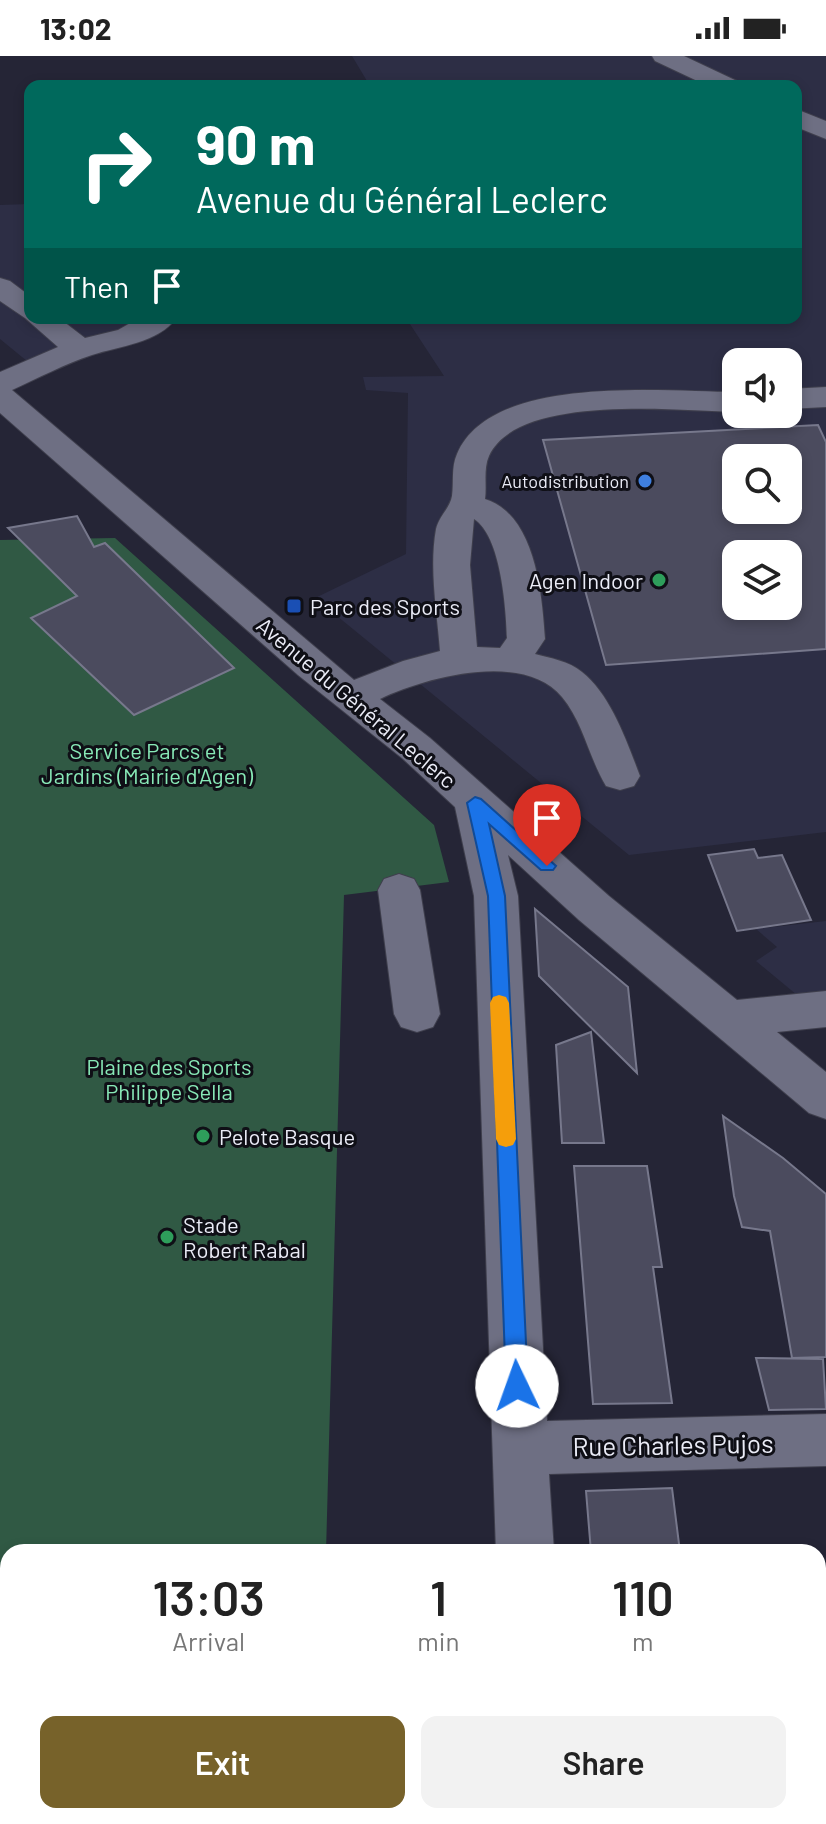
<!DOCTYPE html>
<html lang="en">
<head>
<meta charset="utf-8">
<style>
  :root { --surface:#fff; --page:#f2f2f2; --text:#222; --muted:#767676; --accent:#77622a }
  body { margin:0; font-family:Barlow,sans-serif; background:var(--page); color:var(--text); height:100vh; display:flex; flex-direction:column; font-size:30px; white-space:nowrap }
  * { box-sizing:border-box; margin:0 }
  p { font-size:26px; color:var(--muted) }
  .icon { flex:none; width:44px; height:44px; fill:none; stroke:currentColor; stroke-width:2; stroke-linecap:round; stroke-linejoin:round }
  .map { position:relative; flex:1; overflow:hidden }
  .drawer { position:absolute; left:0px; top:1488px; width:826px; height:280px; display:flex; flex-direction:column; background:var(--surface); border-radius:24px 24px 0 0; box-shadow:0 4px 12px #0003 }
  .drawer>* { flex:none }
  .banner { position:absolute; left:24px; top:24px; width:778px; height:244px; border-radius:16px; box-shadow:0 4px 12px #0003; background:#00695c; color:#fff; overflow:hidden }
  .buttons { position:absolute; left:722px; top:292px; display:grid; gap:16px }
  .buttons a { display:grid; place-items:center; width:80px; height:80px; border-radius:16px; background:var(--surface); box-shadow:0 4px 12px #0003; font-size:40px }
  .pin { position:absolute; display:grid; place-items:center; width:68px; height:68px; color:#fff; margin:-82px -34px; border-radius:50% 50% 50% 0; rotate:-45deg; box-shadow:0 0 8px #0007 }
  .pin .icon { rotate:45deg }
  .me { position:absolute; width:88px; margin:-44px; rotate:357deg; stroke-linejoin:round; filter:drop-shadow(0 0 6px #0008) }
  .turn { display:flex; align-items:center; gap:28px; height:168px; padding:0 40px; font-size:36px }
  .turn .icon { width:104px; height:104px; stroke-width:2.5 }
  .turn b { display:block; font-size:56px; line-height:68px }
  .then { display:flex; align-items:center; height:76px; padding:0 40px; background:#0003; gap:16px; font-size:30px }
  .eta { display:flex; justify-content:space-evenly; align-items:center; height:136px; text-align:center }
  .eta b { font-size:48px; font-weight:600; line-height:56px }
  .cta { display:flex; gap:16px; margin-top:auto; padding:16px 40px }
  .cta a { flex:1; height:92px; border-radius:16px; background:var(--accent); color:#fff; font-size:32px; font-weight:600; line-height:92px; text-align:center }
  .cta a+a { background:var(--page); color:var(--text) }
  .status { display:flex; justify-content:space-between; align-items:center; height:56px; padding:0 40px; background:var(--surface); direction:ltr }
  .status svg { height:22px; fill:currentColor }
  .map>svg:first-child { display:block }
  .built { fill:#2d2e45; fill-rule:evenodd }
  .green { fill:#305944 }
  .building { fill:#4b4b5e; stroke:#77788c; stroke-width:2; fill-rule:evenodd }
  .lines { fill:none; stroke-linecap:round; stroke-linejoin:round }
  .minor-casing { stroke:#3f3f4d; stroke-width:2 }
  .minor { fill:#6e6f83; fill-rule:evenodd }
  .route { fill:#1a73e8; stroke:#114b97; stroke-width:2 }
  .slow { fill:#f59e0b }
  .shop-dot { fill:#3f7fe0; stroke:#0f0f16; stroke-width:3 }
  .leisure-dot { fill:#2e9e5b; stroke:#0f0f16; stroke-width:3 }
  .transit-dot { fill:#1a4fb4; stroke:#0f0f16; stroke-width:3 }
  .labels { text-anchor:middle; dominant-baseline:central; stroke-width:6; stroke-linejoin:round; paint-order:stroke }
  .far-poi-label { font-size:18px; fill:#ebecf7; stroke:#0f0f16; text-anchor:end }
  .poi-label { font-size:22px; fill:#ebecf7; stroke:#0f0f16; text-anchor:start }
  .street-label { font-size:22px; fill:#ebecf7; stroke:#0f0f16 }
  .park-label { font-size:22px; fill:#88e9b7; stroke:#0f0f16 }
  .near-street-label { font-size:26px; fill:#ebecf7; stroke:#0f0f16 }
</style>
</head>
<body>
<div class="status"><b>13:02</b><svg viewBox="0 0 49 12"><path d="M0 12V9h3v3zM5 12V6h3v6zM10 12V3h3v9zM15 12V0h3v12zM26 1h20v11H26zM47 4h2v5h-2z"/></svg></div>
<div class="map">
<svg width="826" height="1768" viewBox="0 0 826 1768">
  <rect width="100%" height="100%" fill="#252536"/>
  <!-- built -->
  <path class="built" d="M352,0H826V776L629,799L315,542L406,498L408,337L366,334L363,321L444,320L406,262H796V30H370ZM736,306H788V358H736ZM736,402H788V454H736ZM736,498H788V550H736Z
    M30,148V262H168L33,310L0,283V149Z
    M826,865V963L756,905L777,891L756,873Z"/>
  <!-- green -->
  <path class="green" d="M115,482L434,769L449,826L344,839L326,1496H8L9,1760L0,1768V484Z
    M248,1760H378L385,1768H247Z"/>
  <!-- building -->
  <path class="building" d="M818,369L826,386V593L606,609L543,384ZM736,402H788V454H736ZM736,498H788V550H736Z
    M77,460L94,491L105,487L234,612L134,659L31,562L77,540L8,472Z
    M754,793L758,802L782,799L811,864L737,875L708,799Z
    M535,853L628,931L637,1017L539,920Z
    M591,976L604,1087H562L556,989Z
    M723,1060L783,1102L826,1138V1301L792,1302L770,1175L742,1171L734,1140Z
    M574,1110H647L662,1211H653L672,1347L593,1348Z
    M756,1302L823,1303L826,1353L769,1354Z
    M672,1432L680,1496H591L586,1435Z"/>
  <g class="lines">
    <!-- minor casing -->
    <g class="minor-casing">
      <path id="minor" d="M652,0H684L737,25L741,30H708L655,5Z
        M796,53L826,65V83L796,71Z
        M0,222L10,225L30,240V262H59L85,282L118,274L139,262H176C159,287 119,290 92,299C65,308 38,322 12,334L354,624L403,605L440,595C437,556 429,512 436,473C439,460 450,452 452,440C454,426 451,411 457,398C491,317 665,336 736,336V356C679,355 517,337 489,400C483,413 487,430 485,443C536,459 542,539 545,583L535,598C550,602 569,605 582,616C611,639 627,686 640,720L634,730L620,734L606,730C589,702 583,666 562,641C523,594 424,622 380,643L430,682L609,840L737,944L826,935V971L777,976L826,1016V1063L809,1057L579,864L508,799L518,840L547,1365L826,1358V1410L549,1418L554,1496H496L474,840L455,751L402,702L298,619L0,357V316L58,291L25,262L0,245ZM474,463C501,480 506,552 507,582L500,592L477,591L470,509Z
        M826,331V351L788,353V333Z
        M399,818L414,823L420,834L440,958L433,971L417,976L401,971L394,958L378,834L384,823Z
        M506,1760H570V1768H506Z"/>
    </g>
    <!-- minor -->
    <use href="#minor" class="minor"/>
  </g>
  <!-- route -->
  <path class="route" d="M475,741L481,743L556,810L553,814H541L489,768L505,840L528,1330L525,1337L517,1340L509,1337L506,1330L488,840L467,747Z"/>
  <!-- slow -->
  <path class="slow" d="M499,939L506,941L509,947L516,1083L513,1089L506,1091L499,1089L496,1083L490,947L493,941Z"/>
  <!-- markers -->
  <circle class="shop-dot" cx="645" cy="425" r="8"/>
  <g class="leisure-dot">
    <circle cx="659" cy="524" r="8"/>
    <circle cx="203" cy="1080" r="8"/>
    <circle cx="167" cy="1181" r="8"/>
  </g>
  <rect class="transit-dot" x="286" y="542" width="16" height="16" rx="4"/>
  <g class="labels">
    <!-- far-poi labels -->
    <g class="far-poi-label">
      <text x="629" y="425">Autodistribution</text>
    </g>
    <!-- poi labels -->
    <g class="poi-label">
      <text x="643" y="524" text-anchor="end">Agen Indoor</text>
      <text x="310" y="550">Parc des Sports</text>
      <text x="219" y="1080">Pelote Basque</text>
      <text x="183" y="1168">Stade<tspan x="183" dy="25">Robert Rabal</tspan></text>
    </g>
    <!-- street labels -->
    <g class="street-label">
      <text transform="translate(357 646) rotate(40)">Avenue du Général Leclerc</text>
    </g>
    <!-- park labels -->
    <g class="park-label">
      <text x="147" y="694">Service Parcs et<tspan x="147" dy="25">Jardins (Mairie d'Agen)</tspan></text>
      <text x="169" y="1010">Plaine des Sports<tspan x="169" dy="25">Philippe Sella</tspan></text>
    </g>
    <!-- near-street labels -->
    <g class="near-street-label">
      <text transform="translate(673 1388) rotate(-1)">Rue Charles Pujos</text>
    </g>
  </g>
</svg>
<div class="buttons">
<a><svg class="icon" aria-label="sound" viewBox="0 0 24 24"><path d="M4 9h4l5-4v14l-5-4H4zM17 9q2 3 0 6"/></svg></a>
<a><svg class="icon" aria-label="search" viewBox="0 0 24 24"><circle cx="10" cy="10" r="6"/><path d="M15 15l6 6"/></svg></a>
<a><svg class="icon" aria-label="layers" viewBox="0 0 24 24"><path d="M12 4l9 5-9 5-9-5zM3 14l9 5 9-5"/></svg></a>
</div>
<div class="pin" style="left:547px;top:810px;background:#d93025"><svg class="icon" aria-label="arrive" viewBox="0 0 24 24"><path d="M6 21V4h12l-3 4 3 4H6"/></svg></div>
<svg class="me" style="left:517px;top:1330px" viewBox="-20 -20 40 40"><circle r="19" fill="#fff"/><path d="M0-13L10 11 0 6-10 11z" fill="#1a73e8"/></svg>
<div class="banner">
<div class="turn"><svg class="icon" aria-label="right" viewBox="0 0 24 24"><path d="M7 20v-9h11M14 6l5 5-5 5"/></svg><div><b>90 m</b>Avenue du Général Leclerc</div></div>
<div class="then">Then<svg class="icon" aria-label="arrive" viewBox="0 0 24 24"><path d="M6 21V4h12l-3 4 3 4H6"/></svg></div>
</div>
<section class="drawer">
<div class="eta">
<div><b>13:03</b><p>Arrival</p></div>
<div><b>1</b><p>min</p></div>
<div><b>110</b><p>m</p></div>
</div>
<div class="cta"><a>Exit</a><a>Share</a></div>
</section>
</div>
</body>
</html>
